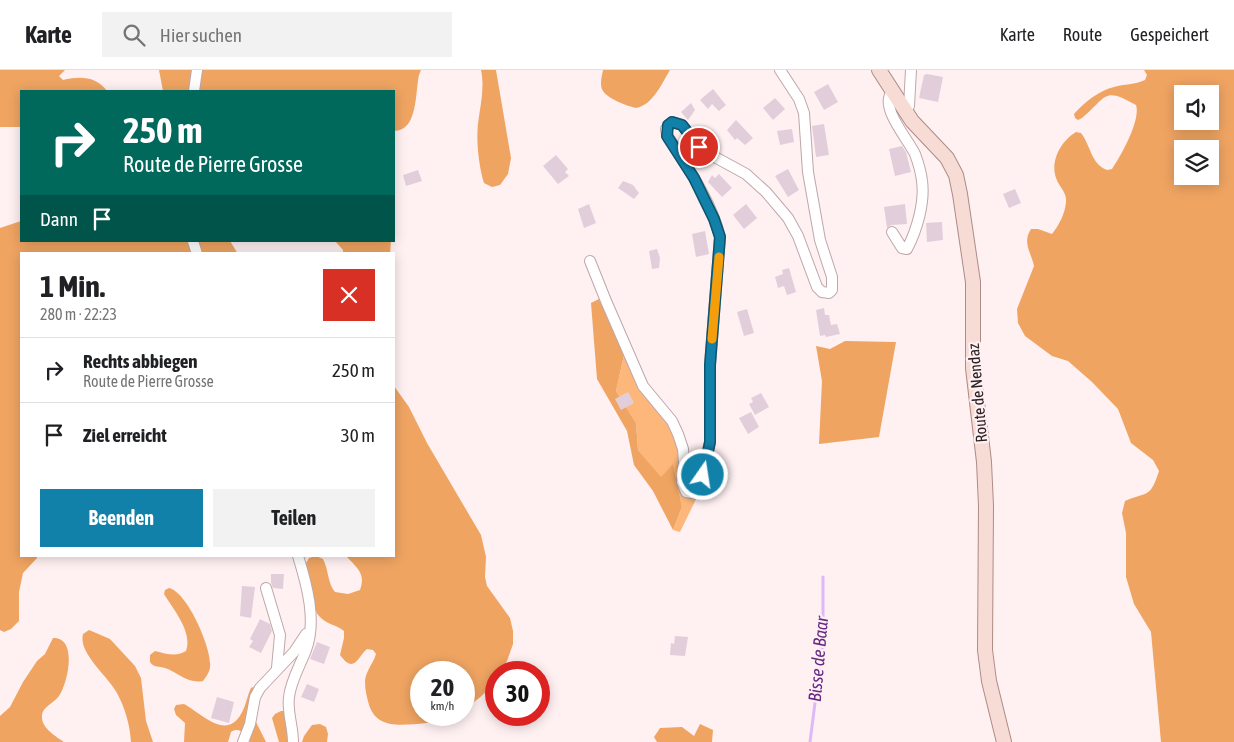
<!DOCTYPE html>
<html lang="de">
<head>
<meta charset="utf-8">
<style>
  :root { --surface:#fff; --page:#f2f2f2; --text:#202124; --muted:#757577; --line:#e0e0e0; --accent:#1281a9 }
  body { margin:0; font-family:"Asap Condensed",sans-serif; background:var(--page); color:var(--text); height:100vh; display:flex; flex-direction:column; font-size:19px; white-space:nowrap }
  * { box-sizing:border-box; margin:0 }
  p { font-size:16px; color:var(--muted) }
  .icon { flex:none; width:28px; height:28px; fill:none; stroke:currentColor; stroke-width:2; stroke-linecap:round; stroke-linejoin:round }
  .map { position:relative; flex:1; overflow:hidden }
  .drawer { position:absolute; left:20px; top:182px; width:375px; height:305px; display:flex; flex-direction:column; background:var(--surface); border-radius:0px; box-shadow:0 2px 12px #0003 }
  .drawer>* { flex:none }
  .hud { position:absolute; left:20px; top:20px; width:375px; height:152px; border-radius:0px; box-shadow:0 2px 12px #0003; background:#00695c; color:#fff; overflow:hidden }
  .controls { position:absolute; left:1174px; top:15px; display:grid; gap:10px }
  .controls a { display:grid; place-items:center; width:45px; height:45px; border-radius:0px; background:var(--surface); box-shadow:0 2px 12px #0003; font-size:25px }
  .speed { position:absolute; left:410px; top:591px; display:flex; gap:10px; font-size:25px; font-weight:700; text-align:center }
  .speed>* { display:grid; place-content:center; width:65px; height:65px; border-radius:50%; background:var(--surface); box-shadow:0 2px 12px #0003; line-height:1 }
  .speed small { font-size:12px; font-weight:400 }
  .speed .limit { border:8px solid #d22; background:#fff; color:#111 }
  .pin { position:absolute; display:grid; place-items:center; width:42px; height:42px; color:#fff; margin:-21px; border:2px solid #fff; border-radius:50%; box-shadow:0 1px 5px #0007 }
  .me { position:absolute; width:55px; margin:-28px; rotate:13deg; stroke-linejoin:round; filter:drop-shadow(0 0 4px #0008) }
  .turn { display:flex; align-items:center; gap:18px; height:105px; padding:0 20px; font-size:22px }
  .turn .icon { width:65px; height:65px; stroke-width:2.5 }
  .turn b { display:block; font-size:35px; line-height:42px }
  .then { display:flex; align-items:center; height:48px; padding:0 20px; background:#0003; gap:10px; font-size:19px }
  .round { display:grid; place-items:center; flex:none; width:52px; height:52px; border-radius:0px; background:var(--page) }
  .overview { display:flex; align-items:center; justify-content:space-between; height:85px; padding:0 20px }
  h1 { font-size:30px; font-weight:700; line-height:38px }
  .action { display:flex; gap:10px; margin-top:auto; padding:10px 20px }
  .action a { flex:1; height:58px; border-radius:0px; background:var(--accent); color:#fff; font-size:20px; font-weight:700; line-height:58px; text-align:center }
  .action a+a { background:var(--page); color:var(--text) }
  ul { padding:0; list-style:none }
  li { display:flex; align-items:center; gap:15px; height:65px; padding:0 20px; border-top:1px solid var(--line) }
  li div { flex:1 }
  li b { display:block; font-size:19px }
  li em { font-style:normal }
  header { display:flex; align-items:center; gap:30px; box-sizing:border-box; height:70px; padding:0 25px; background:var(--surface); border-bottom:1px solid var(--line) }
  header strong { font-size:24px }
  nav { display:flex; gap:28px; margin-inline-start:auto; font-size:18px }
  .search { width:350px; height:45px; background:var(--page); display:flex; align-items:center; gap:12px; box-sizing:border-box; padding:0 18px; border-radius:0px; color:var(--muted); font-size:19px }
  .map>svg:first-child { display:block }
  .green { fill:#feb77a }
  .forest { fill:#efa462; fill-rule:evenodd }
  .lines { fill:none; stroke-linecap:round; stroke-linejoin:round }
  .stream { stroke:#dfb8f8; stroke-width:3 }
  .building { fill:#e2cedb }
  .minor-casing { stroke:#bea7aa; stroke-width:12 }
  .major-casing { stroke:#ad8c85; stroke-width:16 }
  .minor { stroke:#fff; stroke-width:10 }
  .major { stroke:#f7dcd5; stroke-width:14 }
  .route-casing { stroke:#0c546e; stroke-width:12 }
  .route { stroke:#1281a9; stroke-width:9 }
  .slow { stroke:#f59e0b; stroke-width:9 }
  .labels { text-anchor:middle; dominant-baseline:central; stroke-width:4.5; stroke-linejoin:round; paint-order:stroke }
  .street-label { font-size:16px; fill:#2c2325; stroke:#fff0f2 }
  .water-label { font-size:18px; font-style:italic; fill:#662a85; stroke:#fff0f2 }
</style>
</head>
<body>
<header>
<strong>Karte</strong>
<div class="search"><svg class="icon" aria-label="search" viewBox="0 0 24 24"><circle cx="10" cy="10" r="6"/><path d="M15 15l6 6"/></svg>Hier suchen</div>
<nav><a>Karte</a><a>Route</a><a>Gespeichert</a></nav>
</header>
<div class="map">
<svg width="1234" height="672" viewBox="0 0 1234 672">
  <rect width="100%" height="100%" fill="#fff0f2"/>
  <!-- green -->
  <path class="green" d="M624,285L642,322L668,350L688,401L704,413L680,462L673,460L682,437L673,395L661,408L638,380L636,353L616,321Z"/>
  <!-- forest -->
  <path class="forest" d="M0,0H65L59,6L63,10C80,6 96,6 107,21H21V57H0Z
    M159,0H195L191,21H163Z
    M200,0H421L419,5C415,23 418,61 394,61V21H197Z
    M481,0H496L511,88L508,104L500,115L492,117L484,113C479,97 476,72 478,54C480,36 485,19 481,0Z
    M603,0H670C662,13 653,35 636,38C627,36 608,29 603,21C599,15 602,6 603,0Z
    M1144,0H1234V672H1161L1151,562L1134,534L1126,507V463L1122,443L1125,431C1148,421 1150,429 1159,401L1153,390L1131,373L1118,339L1092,312L1068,291L1052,286L1025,266L1018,253L1017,239L1034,196C1031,182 1022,173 1031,159H1038L1052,164C1059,155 1065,144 1066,132C1067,122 1059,117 1056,108C1050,91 1061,71 1076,62L1081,63C1091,76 1091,94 1107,100L1112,99C1121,86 1141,50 1136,35C1103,16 1107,27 1082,48L1078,50L1075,48L1074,44C1085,32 1098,21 1114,17C1124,14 1135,15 1145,10L1147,5ZM1182,24H1210V51H1182ZM1182,79H1210V106H1182Z
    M21,151V171H230L238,184H21V486H37V488L23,503L19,522V551L11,559L4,562L0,560V158Z
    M335,171H391L390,184H343V180Z
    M599,229L624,285L616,321L636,353L638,380L661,407L673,394L682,437L673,460L653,421L634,395L627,361L597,309L591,233Z
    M845,271L896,272L879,367L819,374L822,311L816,276L830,279Z
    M394,316L409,337L427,373L481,465L486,487L485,507L487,516L510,548L513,561V574L507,591L499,602H496C496,617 475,632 464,639V602H421V645H454C443,651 429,653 417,654C397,655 377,658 369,635C367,628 365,620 365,612C365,602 373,594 376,584L373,580L367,579C357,588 354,604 340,585L344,568V561C337,555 326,554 320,547C311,539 309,506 306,493L309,488L316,486L323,489C329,500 327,512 335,522L348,524L360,520C366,503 357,498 346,486H394Z
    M169,518C187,522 210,575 210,593C211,600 207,606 203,611C188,614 179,603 165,598C159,596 154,598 150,592V585L155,581C167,584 176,587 186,581C193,562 173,539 164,524L165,520Z
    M89,560L110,569L135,596L141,608L146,651L153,672H131C130,655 125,638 117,623C108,606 78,583 83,564Z
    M53,568C78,567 68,613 59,626C54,633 42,637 42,646C41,658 56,666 64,672H0V646L10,637L23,612L37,591L45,584Z
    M253,617L255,618L254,648L266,672H250C245,665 240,656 231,662L228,672H184L185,653L176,645L174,639L176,635L184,634C201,643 226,671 241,644C246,636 247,626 251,618Z
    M281,641H285L296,672H279L272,648L275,644Z
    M320,654L326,657L328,664L327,672H302L304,666L312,655Z
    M700,654L713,660L712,672H657L654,667L660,658L682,657L694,666Z"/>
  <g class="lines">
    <!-- stream -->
    <path class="stream" d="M810,672L823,571V507"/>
  </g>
  <!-- building -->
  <path class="building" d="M927,4L943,7L938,32L919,28L924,5Z
    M828,14L838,32L824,40L814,22Z
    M713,19L726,35L719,41L712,34L708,39L700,30Z
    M775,28L785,39L773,50L763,38Z
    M691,33L695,40L688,50L681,42Z
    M736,50L753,68L745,75L737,68L735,70L727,60Z
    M824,54L829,85L816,87L812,56Z
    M792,59L794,72L780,75L777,61Z
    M708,60L716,71L708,76L699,65Z
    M902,76L906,82L911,102L895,106L889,79Z
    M556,85L568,99L565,102L569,106L558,114L543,96Z
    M788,99L799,120L788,127L775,106Z
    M418,100L422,111L406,116L403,105Z
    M719,104L732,118L722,127L708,112L712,105L715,108Z
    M623,111L633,115L639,123L634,129L618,118Z
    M1015,119L1021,133L1009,138L1003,124Z
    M589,134L596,153L584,158L578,139Z
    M746,134L757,148L744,159L733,145Z
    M905,134L907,154L891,155L887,158L884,137Z
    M942,152L943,170L927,172L926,153Z
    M705,161L709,184L696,187L692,164Z
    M657,179L660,188L659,198L652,199L649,181Z
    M789,198L796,222L787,225L784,216L778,218L775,207L783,204L782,200Z
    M824,238L825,245H829L831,255L837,254L840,264L826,267L825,265L820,266L816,240Z
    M747,239L754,263L744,266L737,242Z
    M628,322L634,333L621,340L615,329Z
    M761,323L769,337L755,345L749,334L753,332L751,328Z
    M751,342L759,357L748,364L739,348Z
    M271,504H284L283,519L273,518L271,513Z
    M242,516L255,517L251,548L240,546Z
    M260,549L270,554L272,561L261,583L249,577L253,571L250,569Z
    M675,566L688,567L685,586L670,585L671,573L674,574Z
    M317,572L330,577L324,594L310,589Z
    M307,614L319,619L314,632L301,627Z
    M217,627L234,632L229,653L211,648Z"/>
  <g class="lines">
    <!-- minor casing -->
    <g class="minor-casing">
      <path id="minor" d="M194,21L197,0
        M905,43L909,36L911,0
        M892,162L902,178L907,179C917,160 925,132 922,111C921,102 918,92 915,84C908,69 879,37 892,22
        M193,171L197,184
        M590,191L606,231L643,316L672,351L678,364L683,379L684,392L682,412L686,422L692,423L697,419L703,405L710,372V295L720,167C711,130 687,97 667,65L666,59L672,52L682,55L702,80L746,104L766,122L788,148L798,166L817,217L822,222L829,223L832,220V207L820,170L808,102L804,43L799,29L780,0
        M266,518L280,565L277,598
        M243,672L250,654L255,627L260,618L294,582L306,564
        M293,672C293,656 287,642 289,627C291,610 300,596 306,580C317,551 307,515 298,486"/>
    </g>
    <!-- major casing -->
    <g class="major-casing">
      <path id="major" d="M879,0L912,51L947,88L956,105L960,124L973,212V298L984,392L986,436L985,580L989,611L1004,672"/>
    </g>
    <!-- minor -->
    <use href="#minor" class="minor"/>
    <!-- major -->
    <use href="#major" class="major"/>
  </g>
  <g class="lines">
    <!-- route casing -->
    <g class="route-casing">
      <path id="route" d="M699,77L682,55L672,52L668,55L667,66L694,108L714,149L720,167L710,295V372L703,405"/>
    </g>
    <!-- route -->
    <use href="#route" class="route"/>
    <!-- slow -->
    <path class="slow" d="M712,269L719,187"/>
  </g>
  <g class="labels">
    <!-- street labels -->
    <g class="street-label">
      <text transform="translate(977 323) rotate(-95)">Route de Nendaz</text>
    </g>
    <!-- water labels -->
    <g class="water-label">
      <text transform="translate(818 589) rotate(-85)">Bisse de Baar</text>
    </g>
  </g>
</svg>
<div class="controls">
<a><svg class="icon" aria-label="sound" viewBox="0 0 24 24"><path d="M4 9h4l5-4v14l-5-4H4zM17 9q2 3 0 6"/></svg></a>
<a><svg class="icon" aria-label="layers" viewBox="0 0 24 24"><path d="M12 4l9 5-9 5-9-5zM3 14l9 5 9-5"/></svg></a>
</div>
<div class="speed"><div>20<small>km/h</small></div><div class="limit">30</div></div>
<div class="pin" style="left:699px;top:77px;background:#d93025"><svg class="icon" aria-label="arrive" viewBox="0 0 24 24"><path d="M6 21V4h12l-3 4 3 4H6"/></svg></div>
<svg class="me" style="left:703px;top:405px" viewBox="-20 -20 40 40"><circle r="17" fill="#1281a9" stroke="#fff" stroke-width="3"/><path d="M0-11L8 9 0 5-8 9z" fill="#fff"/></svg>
<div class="hud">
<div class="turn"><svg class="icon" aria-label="right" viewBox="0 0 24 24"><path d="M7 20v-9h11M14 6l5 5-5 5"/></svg><div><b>250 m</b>Route de Pierre Grosse</div></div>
<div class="then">Dann<svg class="icon" aria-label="arrive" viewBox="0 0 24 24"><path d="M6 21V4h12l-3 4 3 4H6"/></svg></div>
</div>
<section class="drawer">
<div class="overview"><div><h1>1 Min.</h1><p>280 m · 22:23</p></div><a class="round" style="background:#d93025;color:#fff"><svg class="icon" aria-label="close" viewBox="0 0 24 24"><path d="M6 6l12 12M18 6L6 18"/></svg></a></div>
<ul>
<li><svg class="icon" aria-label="right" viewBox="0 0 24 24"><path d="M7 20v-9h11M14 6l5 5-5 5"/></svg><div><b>Rechts abbiegen</b><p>Route de Pierre Grosse</p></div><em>250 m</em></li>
<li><svg class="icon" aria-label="arrive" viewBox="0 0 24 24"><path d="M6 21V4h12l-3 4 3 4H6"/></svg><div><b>Ziel erreicht</b></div><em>30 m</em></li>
</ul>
<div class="action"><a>Beenden</a><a>Teilen</a></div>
</section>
</div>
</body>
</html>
